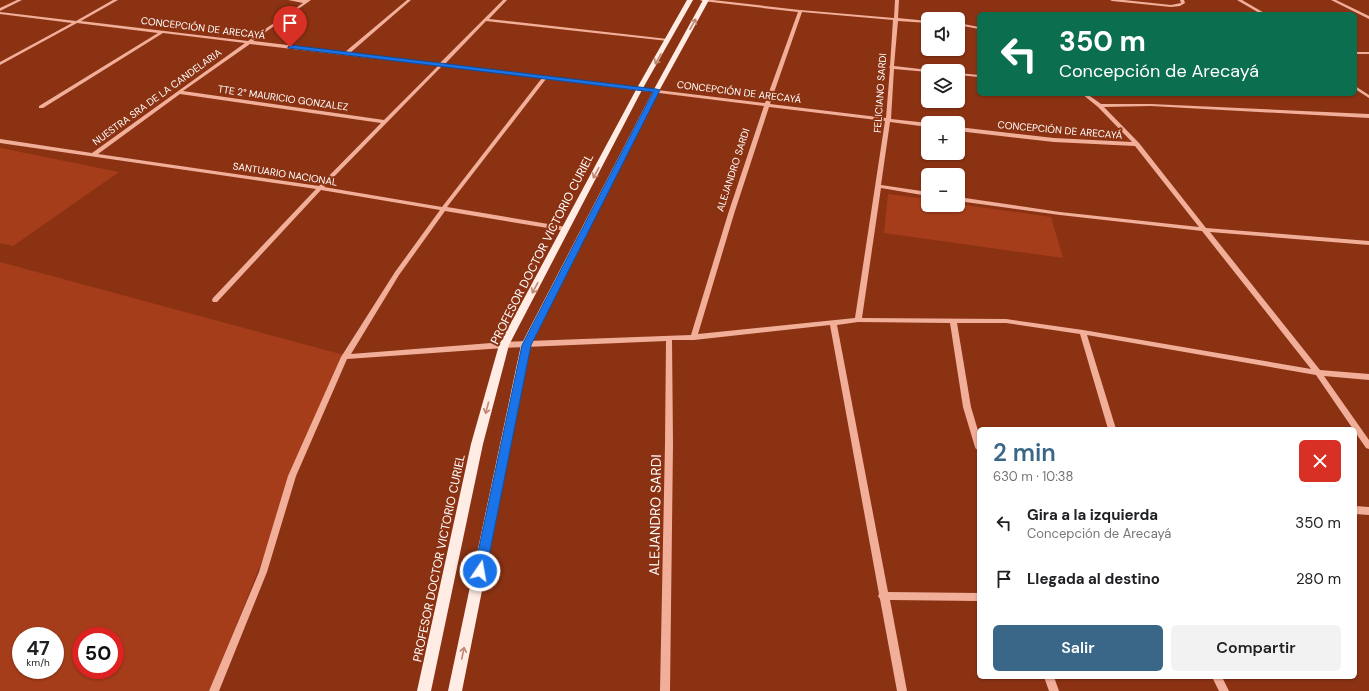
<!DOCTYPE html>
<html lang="es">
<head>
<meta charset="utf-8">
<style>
  :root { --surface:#fff; --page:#f2f2f2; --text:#202124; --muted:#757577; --accent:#3a6787 }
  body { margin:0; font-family:"DM Sans",sans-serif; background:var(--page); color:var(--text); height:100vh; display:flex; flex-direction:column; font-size:15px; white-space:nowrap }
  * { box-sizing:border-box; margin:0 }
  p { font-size:13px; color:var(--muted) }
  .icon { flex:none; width:22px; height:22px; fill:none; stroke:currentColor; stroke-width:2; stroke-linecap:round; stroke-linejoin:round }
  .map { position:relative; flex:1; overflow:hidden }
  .details { position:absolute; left:977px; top:427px; width:380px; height:252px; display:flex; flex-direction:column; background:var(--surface); border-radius:6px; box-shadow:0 1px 3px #0004 }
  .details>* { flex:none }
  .guide { position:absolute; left:977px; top:12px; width:380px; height:84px; border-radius:6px; box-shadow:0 1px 3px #0004; background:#0b6e4f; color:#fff; overflow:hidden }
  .tools { position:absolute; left:921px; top:12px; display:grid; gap:8px }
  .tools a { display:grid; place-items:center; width:44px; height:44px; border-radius:6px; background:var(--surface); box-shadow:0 1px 3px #0004; font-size:20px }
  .speed { position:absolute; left:12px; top:627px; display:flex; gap:8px; font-size:20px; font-weight:700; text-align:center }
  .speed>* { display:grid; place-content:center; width:52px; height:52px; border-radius:50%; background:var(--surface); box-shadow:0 1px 3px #0004; line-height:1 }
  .speed small { font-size:10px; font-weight:400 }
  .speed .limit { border:6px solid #d22; background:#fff; color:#111 }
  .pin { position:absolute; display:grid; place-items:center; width:34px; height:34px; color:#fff; margin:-41px -17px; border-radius:50% 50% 50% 0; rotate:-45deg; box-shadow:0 0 4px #0007 }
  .pin .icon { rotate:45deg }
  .me { position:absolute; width:44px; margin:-22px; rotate:12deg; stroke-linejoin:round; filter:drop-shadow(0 0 3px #0008) }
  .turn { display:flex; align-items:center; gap:14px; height:84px; padding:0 16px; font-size:18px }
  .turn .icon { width:52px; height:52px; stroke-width:2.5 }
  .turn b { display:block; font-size:28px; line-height:34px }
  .round { display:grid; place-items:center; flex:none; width:42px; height:42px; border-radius:6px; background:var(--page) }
  .headline { display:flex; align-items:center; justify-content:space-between; height:68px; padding:0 16px }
  h1 { font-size:24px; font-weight:600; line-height:30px; color:var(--accent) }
  .button { display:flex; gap:8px; margin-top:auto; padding:8px 16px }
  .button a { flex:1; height:46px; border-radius:6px; background:var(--accent); color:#fff; font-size:16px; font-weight:600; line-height:46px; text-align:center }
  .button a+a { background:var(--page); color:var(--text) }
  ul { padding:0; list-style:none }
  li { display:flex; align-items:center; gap:12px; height:56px; padding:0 16px }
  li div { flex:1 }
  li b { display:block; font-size:15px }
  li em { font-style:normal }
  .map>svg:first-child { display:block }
  .green { fill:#a53d1a; fill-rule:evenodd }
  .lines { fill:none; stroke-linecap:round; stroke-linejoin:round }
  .minor { fill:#f1af9a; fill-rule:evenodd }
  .major { fill:#ffece4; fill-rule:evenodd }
  .oneway { stroke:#bf8671 }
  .route { fill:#1a73e8; stroke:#114b97 }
  .labels { text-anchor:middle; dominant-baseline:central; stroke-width:4; stroke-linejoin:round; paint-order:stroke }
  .far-street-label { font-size:10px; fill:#fff; stroke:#8b3213 }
  .street-label { font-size:12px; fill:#fff; stroke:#8b3213 }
  .near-street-label { font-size:14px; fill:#fff; stroke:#8b3213 }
</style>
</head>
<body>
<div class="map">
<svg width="1369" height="691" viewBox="0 0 1369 691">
  <rect width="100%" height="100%" fill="#8b3213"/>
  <!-- green -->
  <path class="green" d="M0,148H1L119,172L13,246L0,243Z
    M888,194L928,199V205H958V204L1051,217L1063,258L884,233Z
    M0,262L344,355L210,691H0ZM21,636H55V670H21ZM81,636H115V670H81Z"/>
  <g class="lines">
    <!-- minor -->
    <path class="minor" d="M17,0H22L0,11V8Z
      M113,0H118L81,21L248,41L303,3L288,0H311L253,41L345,52L407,0H411L350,53L440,63L503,0H507L489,19L668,39L670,40L668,41L486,21L445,64L765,103L798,12L702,1L700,0H713L800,10L894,18L895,0H899L898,18L928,21V23L898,21L894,66L929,70L931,71H928V72L894,69L891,119L928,123V127L890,122L881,185L928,192V196L881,188L862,318L1006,319L1083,330L1311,369L1202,231L1060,215L958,201V197L1060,212L1199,227L1135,146L1054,142L958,131V127L1054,138L1132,142L1098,107L1082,94H1087L1101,104H1151L1369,114V118L1151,106L1104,107L1139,143L1206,228L1369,241V245L1210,232L1320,370L1369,374V380L1324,376L1369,440V449L1366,448L1355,432V429H1353L1316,375L1087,335L1116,429H1108L1080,334L1006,323H957L971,407L979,434V450L976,449L975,447L963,407L950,323L858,322L837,325L888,592L979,593V601L890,600L907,691H897L880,599L878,596L879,594L830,325L694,340H672L673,444L670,691H660L665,444L666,341L504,348L347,359L296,476L267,572L219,691H209L259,572L288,476L341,357L395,272L440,210L321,190L217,302H213L212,300L213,298L316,189L0,143V139L92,153L245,43L163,33L43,108H39V106L158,33L77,23L0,65V62L72,23L0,14V12L76,21ZM802,12L893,20L890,66L889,67L890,68L886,118L770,104ZM250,44L438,66L384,120L183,91ZM442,66L542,78L442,207L324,187ZM546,79L764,106L728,214L691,335L504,342L351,354L399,275L445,211L566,231L568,230L569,229L568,228L566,227L447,207ZM180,94L381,123L319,186L98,154ZM769,107L885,121L855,318L698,334L734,214Z
      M1110,0H1124L1171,5L1181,3L1180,0H1184L1185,3L1180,6L1171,7L1112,1Z
      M1237,0H1242L1266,14H1261Z
      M1331,0H1336L1369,16V19Z
      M958,23L979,27V29L958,25Z
      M1355,52H1369V54H1355Z
      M958,73L979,75V77L958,75Z
      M1355,86L1369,95V98L1355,89Z
      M1355,506L1369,507V515L1355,514Z
      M1044,677H1054L1059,691H1049Z
      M1212,677H1222L1229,691H1219Z"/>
    <!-- major -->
    <path class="major" d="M687,0H693L643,88L509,345L483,444L431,691H417L471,444L499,345L637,88Z
      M703,0H709L659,91L531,345L462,691H448L521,345L653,91Z"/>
  </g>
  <!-- one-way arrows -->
  <defs><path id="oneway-shaft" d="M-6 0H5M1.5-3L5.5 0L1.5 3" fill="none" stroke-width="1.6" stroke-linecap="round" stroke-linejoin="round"/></defs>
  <g class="oneway">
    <use href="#oneway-shaft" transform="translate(693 24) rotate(-61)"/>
    <use href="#oneway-shaft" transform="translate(658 59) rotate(120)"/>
    <use href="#oneway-shaft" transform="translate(596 173) rotate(118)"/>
    <use href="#oneway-shaft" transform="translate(535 288) rotate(118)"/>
    <use href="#oneway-shaft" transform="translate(487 408) rotate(105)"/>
    <use href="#oneway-shaft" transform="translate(463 653) rotate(-78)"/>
  </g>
  <!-- route -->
  <path class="route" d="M290,45L656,89L660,90L531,345L486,571L484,574L480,576L476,574L474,571L522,345L653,92L288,48V47Z"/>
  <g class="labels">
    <!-- far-street labels -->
    <g class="far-street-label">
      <text transform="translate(203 28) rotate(7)">CONCEPCIÓN DE ARECAYÁ</text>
      <text transform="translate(739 92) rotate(7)">CONCEPCIÓN DE ARECAYÁ</text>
      <text transform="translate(880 93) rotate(-86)">FELICIANO SARDI</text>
      <text transform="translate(157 97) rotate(-36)">NUESTRA SRA DE LA CANDELARIA</text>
      <text transform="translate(283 98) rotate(8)">TTE 2° MAURICIO GONZALEZ</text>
      <text transform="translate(1060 130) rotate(5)">CONCEPCIÓN DE ARECAYÁ</text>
      <text transform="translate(733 170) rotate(-72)">ALEJANDRO SARDI</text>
      <text transform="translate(285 174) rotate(9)">SANTUARIO NACIONAL</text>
    </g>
    <!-- street labels -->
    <g class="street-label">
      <text transform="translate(542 249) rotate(-63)">PROFESOR DOCTOR VICTORIO CURIEL</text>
      <text transform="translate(439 558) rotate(-78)">PROFESOR DOCTOR VICTORIO CURIEL</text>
    </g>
    <!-- near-street labels -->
    <g class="near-street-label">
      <text transform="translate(655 515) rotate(-89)">ALEJANDRO SARDI</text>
    </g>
  </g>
</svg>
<div class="tools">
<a><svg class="icon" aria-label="sound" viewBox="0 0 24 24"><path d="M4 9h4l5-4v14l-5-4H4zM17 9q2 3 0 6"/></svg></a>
<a><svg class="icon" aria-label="layers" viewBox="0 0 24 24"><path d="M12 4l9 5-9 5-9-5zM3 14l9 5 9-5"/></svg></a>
<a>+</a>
<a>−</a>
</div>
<div class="speed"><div>47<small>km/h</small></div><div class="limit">50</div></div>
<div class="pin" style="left:290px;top:47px;background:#d93025"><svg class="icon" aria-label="arrive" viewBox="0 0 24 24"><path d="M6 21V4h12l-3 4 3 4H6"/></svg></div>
<svg class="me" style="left:480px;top:571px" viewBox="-20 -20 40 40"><circle r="17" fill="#1a73e8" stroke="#fff" stroke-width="3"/><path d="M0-11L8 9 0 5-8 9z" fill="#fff"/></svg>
<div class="guide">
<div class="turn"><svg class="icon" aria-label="left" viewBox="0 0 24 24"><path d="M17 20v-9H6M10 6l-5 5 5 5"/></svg><div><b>350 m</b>Concepción de Arecayá</div></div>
</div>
<section class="details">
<div class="headline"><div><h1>2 min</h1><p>630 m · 10:38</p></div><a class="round" style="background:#d93025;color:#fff"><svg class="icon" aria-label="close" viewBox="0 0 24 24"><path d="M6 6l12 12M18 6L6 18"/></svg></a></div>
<ul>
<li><svg class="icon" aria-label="left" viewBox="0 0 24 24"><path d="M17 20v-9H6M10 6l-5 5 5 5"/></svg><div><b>Gira a la izquierda</b><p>Concepción de Arecayá</p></div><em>350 m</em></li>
<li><svg class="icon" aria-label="arrive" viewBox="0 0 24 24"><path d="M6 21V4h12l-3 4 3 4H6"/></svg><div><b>Llegada al destino</b></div><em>280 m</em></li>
</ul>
<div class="button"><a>Salir</a><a>Compartir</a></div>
</section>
</div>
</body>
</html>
